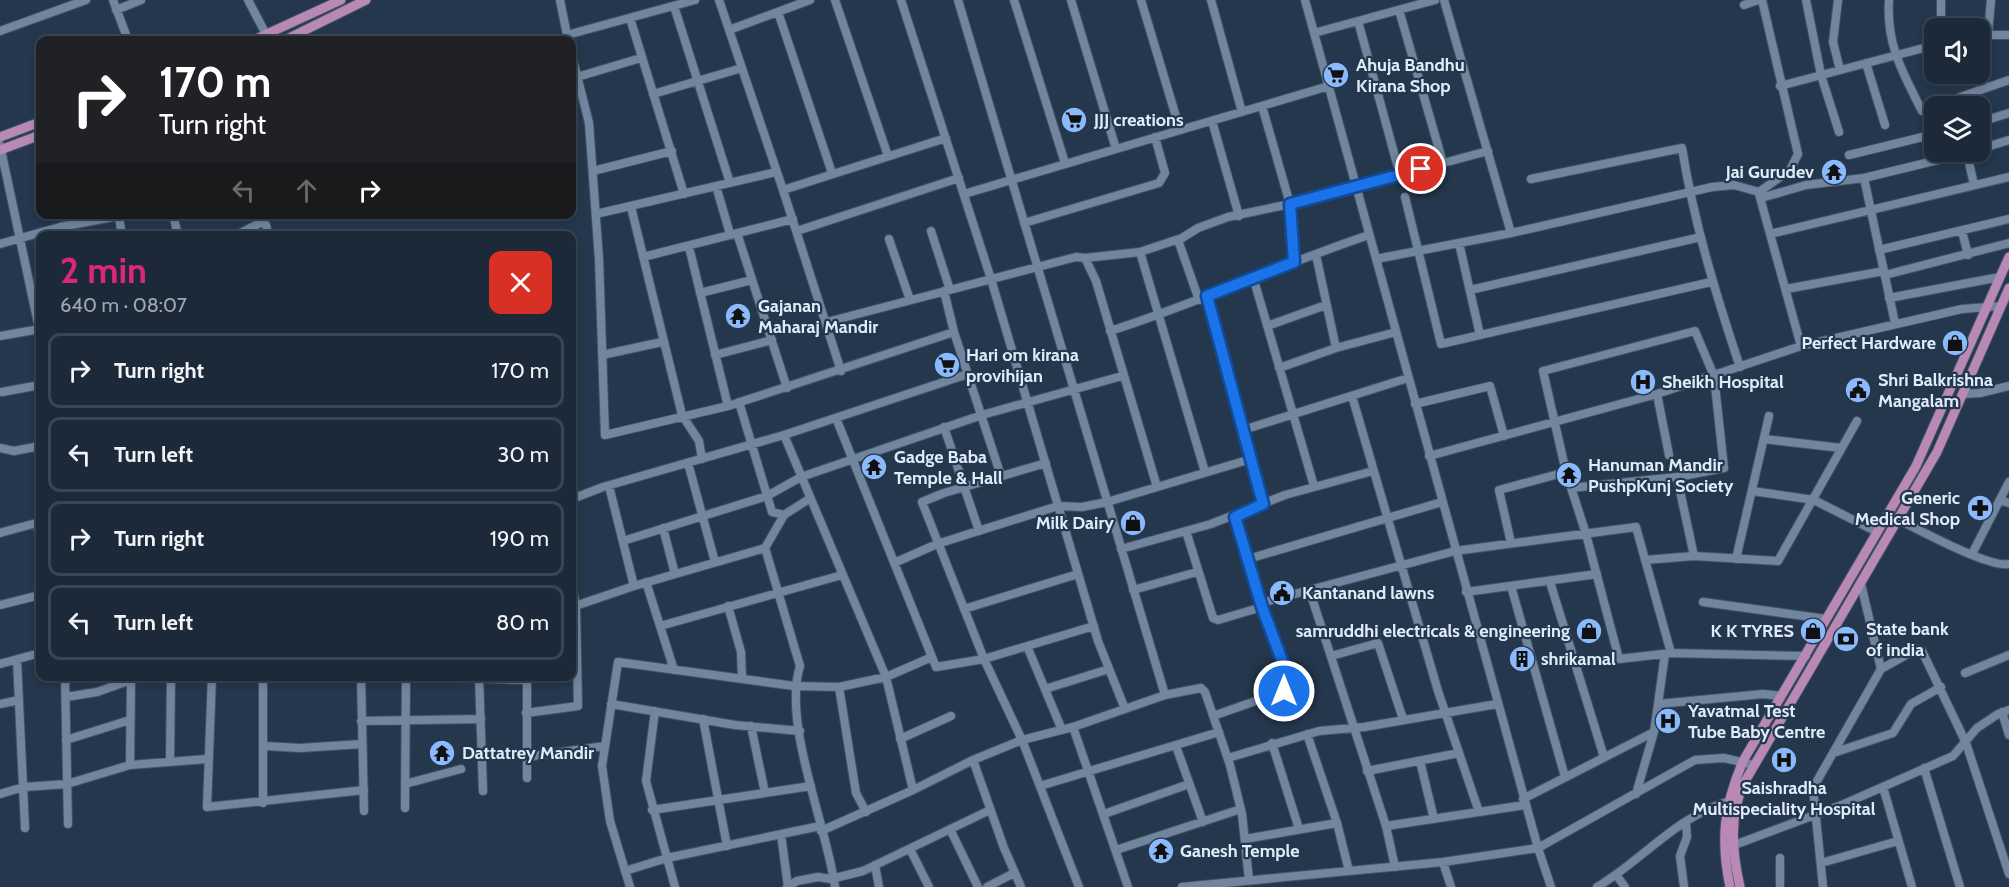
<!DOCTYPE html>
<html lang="en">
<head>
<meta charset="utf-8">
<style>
  :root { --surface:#1b2939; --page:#283544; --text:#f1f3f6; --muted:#a0a6ae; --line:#394553; --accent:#db2777 }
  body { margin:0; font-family:Cabin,sans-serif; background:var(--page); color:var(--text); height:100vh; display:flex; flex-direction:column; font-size:22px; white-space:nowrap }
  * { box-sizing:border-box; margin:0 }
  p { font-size:20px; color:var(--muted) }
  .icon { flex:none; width:33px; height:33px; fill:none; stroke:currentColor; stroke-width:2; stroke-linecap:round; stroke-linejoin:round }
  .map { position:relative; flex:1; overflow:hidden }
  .side { position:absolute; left:36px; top:231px; width:540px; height:450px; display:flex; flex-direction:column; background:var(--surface); border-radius:12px; box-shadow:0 3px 9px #0003,0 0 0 2px var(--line) }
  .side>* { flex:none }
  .hud { position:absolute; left:36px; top:36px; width:540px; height:183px; border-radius:12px; box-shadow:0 3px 9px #0003,0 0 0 2px var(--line); background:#202124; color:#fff; overflow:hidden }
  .tools { position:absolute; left:1924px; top:18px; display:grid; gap:12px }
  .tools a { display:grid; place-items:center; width:66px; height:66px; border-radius:12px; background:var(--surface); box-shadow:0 3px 9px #0003,0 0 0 2px var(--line); font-size:30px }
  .pin { position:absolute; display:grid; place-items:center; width:51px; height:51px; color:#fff; margin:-26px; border:3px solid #fff; border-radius:50%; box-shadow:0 2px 6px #0007 }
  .me { position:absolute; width:66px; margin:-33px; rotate:0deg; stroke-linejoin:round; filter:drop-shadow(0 0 4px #0008) }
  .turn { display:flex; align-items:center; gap:21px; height:126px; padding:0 24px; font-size:27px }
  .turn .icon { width:78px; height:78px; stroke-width:2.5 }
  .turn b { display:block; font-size:42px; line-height:51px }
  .lanes { display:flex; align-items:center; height:57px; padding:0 24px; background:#0003; justify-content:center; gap:30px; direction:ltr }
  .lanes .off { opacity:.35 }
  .round { display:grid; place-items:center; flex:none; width:63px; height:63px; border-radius:12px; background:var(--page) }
  .summary { display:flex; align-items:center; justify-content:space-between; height:102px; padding:0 24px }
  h1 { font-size:36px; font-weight:700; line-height:45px; color:var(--accent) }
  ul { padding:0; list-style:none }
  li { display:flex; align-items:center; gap:18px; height:75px; margin:0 12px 9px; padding:0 12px; border:3px solid var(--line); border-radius:12px }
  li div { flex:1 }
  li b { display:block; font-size:22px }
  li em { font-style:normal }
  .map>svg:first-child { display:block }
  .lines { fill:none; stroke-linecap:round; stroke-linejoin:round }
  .minor-casing { stroke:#435365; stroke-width:10 }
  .major-casing { stroke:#435365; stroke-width:11 }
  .minor { stroke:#71869e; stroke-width:8 }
  .major { stroke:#b889b5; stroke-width:9 }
  .route-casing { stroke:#114b97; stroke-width:15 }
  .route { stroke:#1a73e8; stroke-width:10 }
  .labels { text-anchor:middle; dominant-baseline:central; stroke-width:4.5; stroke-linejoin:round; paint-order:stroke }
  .poi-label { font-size:18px; font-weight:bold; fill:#dfebf8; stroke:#24374c; text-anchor:start }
</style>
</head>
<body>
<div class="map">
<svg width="2009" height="887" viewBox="0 0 2009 887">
  <rect width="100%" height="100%" fill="#24374c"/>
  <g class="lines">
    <!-- minor casing -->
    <g class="minor-casing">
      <path id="minor" d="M113,0L128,40
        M248,0L269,40
        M560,0L568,40
        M719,0L783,190L946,138
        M835,0L888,156
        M901,0L991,279L1098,641L1125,709
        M958,0L1165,695
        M1014,0L1065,163
        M1071,0L1116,149
        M1141,0L1180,130
        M1211,0L1242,112
        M1305,0L1538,848L1695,760L1724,758L1754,765
        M1444,0L1511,233
        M1806,0L1821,75L1839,132
        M1838,0L1833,42L1840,70
        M1889,0C1886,45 1903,73 1922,111L1983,89L1991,0
        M1744,5L1758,0
        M674,6L730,183
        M116,10L141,0
        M1399,10L1443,163
        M778,12L832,173
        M630,18L684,194
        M1358,21L1400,175
        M1941,28V0
        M729,30L810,0
        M0,31L86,0
        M1314,33L1435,0
        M567,35L695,0
        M1980,35H2009
        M572,56L589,123L599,259L605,435L728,406L954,332
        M1866,63L1885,125
        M577,77L641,58
        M1780,86L1935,45
        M1983,89L2009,80
        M653,94L742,68
        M1262,106L1290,204L1294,263
        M1212,121L1239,216
        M1980,122L2009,113
        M0,145L40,333
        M1980,149L2009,140
        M1967,153L1974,185
        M1849,155L1935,134
        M593,171L672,151
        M1864,178L1895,323
        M1531,179L1682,148C1694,223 1716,295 1740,367
        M716,186L730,234
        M783,190L841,371
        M1759,192L1790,170L1798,154L1762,0
        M964,194L1329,86
        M1759,194L1801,346
        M1405,197L1441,344L1711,282
        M1761,198L1806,185L1864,178L1971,152
        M631,207L682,415L699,441L702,459
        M173,214L178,236
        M596,214L776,172
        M119,217L122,236
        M1024,223L1159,183L1165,173L1155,137
        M797,231L959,178
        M931,231L950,290
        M1962,231L1968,255
        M737,233L787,388
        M1770,234L2009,177
        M235,236L262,222L266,225L268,236
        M889,239L910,300
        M1178,240L1199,300
        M1459,243L1480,335
        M0,244L60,227L129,214
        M689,247L728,406
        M1879,250L2009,219
        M1140,252L1205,472
        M1316,255L1336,348
        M643,257L793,219
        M1085,258L1140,252L1182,238L1198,228L1228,217L1290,204L1488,151
        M1376,259L1511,233L1712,187L1734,185L1759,192
        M1885,275L2009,243
        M1253,277L1314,486
        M1786,289L1884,271
        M1470,290L1701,237
        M944,291L954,332L1001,476
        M700,293L752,280
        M1207,296L1263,504
        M1889,298L2000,277
        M827,322L1076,257L1085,258L1096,281L1157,487
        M1267,326L1326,305
        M1110,331C1198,303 1282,264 1369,235
        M0,336L40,329
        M602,355L662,342
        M715,355L772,340
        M1279,368L1336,348L1396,332
        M2,392L40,385
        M1657,394L1669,455
        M1963,394L1980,393L2009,386
        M1352,396L1438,691L1479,812
        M739,402L772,512L784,515L765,548L800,666C782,724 827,826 835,887
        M1415,404L1490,386L1504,436
        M836,418L936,667L984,659L1094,626
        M944,427L979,531
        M1243,430L1408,378
        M784,435L968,374
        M1764,439L1841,448
        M0,448L14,451L40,446
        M1429,456L1657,394L1801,346L1962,309L2001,306
        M688,463L715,562
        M1046,463L944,493L922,502L984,659L1022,740L1073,727L1165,695L1201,688L1205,692L1230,765L1242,814L1249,880
        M1677,477L1694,556
        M609,486L634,586
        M1571,488L1677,477L1724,468L1714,376L1695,331L1543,371L1566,472L1586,534L1619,659L1671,653L1806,656
        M1752,491L1814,500L1877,532
        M572,499L603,487L784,435L886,677L913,790L973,760L1022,740L1079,887
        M2000,500L2009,503
        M784,515L809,499
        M1893,517C1916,528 1988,568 2009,564
        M37,523L40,539
        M663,528L675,574
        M1186,531L1213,618L1218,620L1262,607
        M0,533L40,522
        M623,541L767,496L801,477L982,415L1122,376
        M1511,543L1499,490L1566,472
        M1121,549L1211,524L1285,495L1373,471
        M1972,554L2009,482
        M1248,559L1442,502
        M1736,559L1769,416
        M1645,560L1694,556L1778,561L1857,421
        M894,563L937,544L1058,506L1082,507L1107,502L1251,459
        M646,582L674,670
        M1550,582L1604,757
        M1511,586L1565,777
        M1133,590L1197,572
        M1310,592L1386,826L1395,867
        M1466,592L1597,574
        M1703,602L1826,619
        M1261,603L1455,551L1636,527L1671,653
        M0,605L40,595
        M728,606L741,652L742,679
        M572,607L634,586L765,548
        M964,609L1078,574
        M660,626L842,575
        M1027,646L1062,730
        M1331,656L1378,643L1403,719
        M17,660L25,828
        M0,664L40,653
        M1881,669L1917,649L1922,651L1966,743L2009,874
        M1965,673L2009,655
        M65,676L68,824
        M212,676L207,807L364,790
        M361,676L364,811
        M397,676L527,680
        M479,676L483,791
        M527,676V778
        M839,687L856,793L866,812
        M1045,689L1109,669
        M66,697L97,692L142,676
        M0,704L19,700
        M611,704L735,725L800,731
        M1658,704L1665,654
        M655,711L646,781L675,887
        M2002,712L2009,735
        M526,713L578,706L576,606L572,585
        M1213,716L1284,691L1290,684L1262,607L1235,517
        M703,719L727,846
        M361,721L481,719
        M751,726L765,793
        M1073,727L1128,887
        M1307,734L1337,823L1349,871
        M900,739L951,716
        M66,740L130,720
        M1272,743L1299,829
        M265,746L300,748L362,744
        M1176,746L1203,822
        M1833,753L1893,733L1911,704L1941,687
        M526,757L605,746
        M1228,758L1319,731L1364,727L1497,704
        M170,760L171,676
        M973,760L1004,848L1021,887
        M1420,761L1434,819
        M130,765L131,680
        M1924,768L1960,887
        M1367,771L1459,753
        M405,784L461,769
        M1040,786L1219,732
        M1883,787L1912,887
        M0,794L24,787L67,784L130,765L207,759
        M1636,794L1654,732
        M1523,799L1654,732L1658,704L1763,694L1781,696
        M263,803V676
        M405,808L406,676
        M652,810L811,786
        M1104,814L1189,784
        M1386,826L1525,805
        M950,829L978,887
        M821,831L913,790
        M781,834L788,887
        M1245,839L1337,823
        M1729,847L1844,804L1953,756L1977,728L1998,714L2009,710
        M910,849L929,887
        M1116,850L1241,809
        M1443,862L1451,887
        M1821,863L1898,841
        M875,865L879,887
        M625,871L667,858L820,826
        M1617,876L1625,887
        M630,887L610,821L602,766L618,662L794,686L839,687L886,677L932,657
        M787,887L797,881L818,877L831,879L863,871L990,810
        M987,887L1014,873
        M1182,887L1443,862L1538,848L1551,887
        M1597,887C1643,860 1674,818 1729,801
        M1684,887L1680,856L1687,837L1686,822
        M1780,887V858
        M1823,887L1813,788L1881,669L1861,584"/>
    </g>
    <!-- major casing -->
    <g class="major-casing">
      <path id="major" d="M254,40L341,0
        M285,40L366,0
        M0,137L40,122
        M0,150L40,135
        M1730,887C1720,839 1724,806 1743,761L1916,466L2009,257
        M1740,887C1732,852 1729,816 1744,783L1937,452L2009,288"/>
    </g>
    <!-- minor -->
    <use href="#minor" class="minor"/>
    <!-- major -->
    <use href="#major" class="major"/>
  </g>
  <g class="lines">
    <!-- route casing -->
    <g class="route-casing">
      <path id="route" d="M1284,691L1289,687V679L1262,607L1235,517L1263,504L1207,296L1294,262L1290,204L1421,169"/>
    </g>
    <!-- route -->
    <use href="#route" class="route"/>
  </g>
  <!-- icons -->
  <defs>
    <g id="supermarket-disc" transform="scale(1.35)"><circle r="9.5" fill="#8abafc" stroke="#24374c"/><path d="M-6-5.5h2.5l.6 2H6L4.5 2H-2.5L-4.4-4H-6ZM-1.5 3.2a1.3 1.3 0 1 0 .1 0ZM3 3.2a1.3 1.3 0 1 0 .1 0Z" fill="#111"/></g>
    <g id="temple-disc" transform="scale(1.35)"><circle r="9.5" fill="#8abafc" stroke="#24374c"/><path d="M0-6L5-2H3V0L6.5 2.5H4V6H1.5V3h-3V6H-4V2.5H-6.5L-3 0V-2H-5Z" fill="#111"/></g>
    <g id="shop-disc" transform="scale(1.35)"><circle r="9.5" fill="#8abafc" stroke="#24374c"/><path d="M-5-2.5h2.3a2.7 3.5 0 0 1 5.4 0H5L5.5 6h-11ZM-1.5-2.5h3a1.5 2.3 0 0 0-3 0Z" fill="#111"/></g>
    <g id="hospital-disc" transform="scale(1.35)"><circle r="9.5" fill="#8abafc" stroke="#24374c"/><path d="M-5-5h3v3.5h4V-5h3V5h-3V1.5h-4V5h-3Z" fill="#111"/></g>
    <g id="civic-disc" transform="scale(1.35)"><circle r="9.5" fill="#8abafc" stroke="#24374c"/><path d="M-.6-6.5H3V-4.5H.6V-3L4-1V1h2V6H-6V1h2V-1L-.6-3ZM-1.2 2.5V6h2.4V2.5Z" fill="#111"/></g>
    <g id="pharmacy-disc" transform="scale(1.35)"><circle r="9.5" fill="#8abafc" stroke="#24374c"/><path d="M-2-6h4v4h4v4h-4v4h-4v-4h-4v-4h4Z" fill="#111"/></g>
    <g id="bank-disc" transform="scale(1.35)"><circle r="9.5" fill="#8abafc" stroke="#24374c"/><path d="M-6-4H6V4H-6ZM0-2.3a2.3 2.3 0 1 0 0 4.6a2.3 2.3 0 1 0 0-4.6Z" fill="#111"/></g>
    <g id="building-disc" transform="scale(1.35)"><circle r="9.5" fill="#8abafc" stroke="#24374c"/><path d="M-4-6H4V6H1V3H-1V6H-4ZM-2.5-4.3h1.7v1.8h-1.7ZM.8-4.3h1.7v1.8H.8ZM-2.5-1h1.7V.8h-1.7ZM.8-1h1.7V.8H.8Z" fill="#111"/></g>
  </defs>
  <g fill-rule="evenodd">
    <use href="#supermarket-disc" x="1336" y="75"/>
    <use href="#supermarket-disc" x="1074" y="120"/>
    <use href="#temple-disc" x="1834" y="172"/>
    <use href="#temple-disc" x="738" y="316"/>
    <use href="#shop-disc" x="1955" y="343"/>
    <use href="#supermarket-disc" x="947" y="365"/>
    <use href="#hospital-disc" x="1643" y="382"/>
    <use href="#civic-disc" x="1858" y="390"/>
    <use href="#temple-disc" x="874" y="467"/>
    <use href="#temple-disc" x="1569" y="475"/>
    <use href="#pharmacy-disc" x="1980" y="508"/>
    <use href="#shop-disc" x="1133" y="523"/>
    <use href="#civic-disc" x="1282" y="593"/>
    <use href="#shop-disc" x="1589" y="631"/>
    <use href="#shop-disc" x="1813" y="631"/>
    <use href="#bank-disc" x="1846" y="639"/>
    <use href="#building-disc" x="1522" y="659"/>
    <use href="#hospital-disc" x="1668" y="721"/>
    <use href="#temple-disc" x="442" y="753"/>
    <use href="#hospital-disc" x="1784" y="760"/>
    <use href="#temple-disc" x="1161" y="851"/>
  </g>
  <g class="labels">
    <!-- poi labels -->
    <g class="poi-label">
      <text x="1356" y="65">Ahuja Bandhu<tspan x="1356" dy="21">Kirana Shop</tspan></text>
      <text x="1094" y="120">JJJ creations</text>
      <text x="1814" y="172" text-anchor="end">Jai Gurudev</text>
      <text x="758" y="306">Gajanan<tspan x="758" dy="21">Maharaj Mandir</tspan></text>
      <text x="1936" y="343" text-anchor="end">Perfect Hardware</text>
      <text x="966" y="355">Hari om kirana<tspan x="966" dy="21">provihijan</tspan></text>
      <text x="1878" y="380">Shri Balkrishna<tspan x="1878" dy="21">Mangalam</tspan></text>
      <text x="1662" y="382">Sheikh Hospital</text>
      <text x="894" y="457">Gadge Baba<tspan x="894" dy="21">Temple &amp; Hall</tspan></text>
      <text x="1588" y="465">Hanuman Mandir<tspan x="1588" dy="21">PushpKunj Society</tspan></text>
      <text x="1960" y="498" text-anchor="end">Generic<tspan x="1960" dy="21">Medical Shop</tspan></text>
      <text x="1114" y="523" text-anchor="end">Milk Dairy</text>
      <text x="1302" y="593">Kantanand lawns</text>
      <text x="1866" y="629">State bank<tspan x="1866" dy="21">of india</tspan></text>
      <text x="1570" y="631" text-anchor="end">samruddhi electricals &amp; engineering</text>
      <text x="1794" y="631" text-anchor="end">K K TYRES</text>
      <text x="1541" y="659">shrikamal</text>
      <text x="1688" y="711">Yavatmal Test<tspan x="1688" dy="21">Tube Baby Centre</tspan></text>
      <text x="462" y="753">Dattatrey Mandir</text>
      <text x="1784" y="788" text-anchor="middle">Saishradha<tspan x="1784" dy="21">Multispeciality Hospital</tspan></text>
      <text x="1180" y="851">Ganesh Temple</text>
    </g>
  </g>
</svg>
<div class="tools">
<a><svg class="icon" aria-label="sound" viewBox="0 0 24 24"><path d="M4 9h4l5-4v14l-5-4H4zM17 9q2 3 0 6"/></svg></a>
<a><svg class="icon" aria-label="layers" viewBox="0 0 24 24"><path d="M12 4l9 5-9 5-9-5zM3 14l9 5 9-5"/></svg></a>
</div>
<div class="pin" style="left:1421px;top:169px;background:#d93025"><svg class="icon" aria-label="arrive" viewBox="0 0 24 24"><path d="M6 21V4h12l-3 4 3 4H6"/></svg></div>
<svg class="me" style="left:1284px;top:691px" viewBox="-20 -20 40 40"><circle r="17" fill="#1a73e8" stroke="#fff" stroke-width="3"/><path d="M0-11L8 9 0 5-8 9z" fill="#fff"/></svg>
<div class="hud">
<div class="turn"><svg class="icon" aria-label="right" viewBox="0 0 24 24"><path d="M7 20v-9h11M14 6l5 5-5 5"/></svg><div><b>170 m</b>Turn right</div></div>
<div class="lanes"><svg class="icon off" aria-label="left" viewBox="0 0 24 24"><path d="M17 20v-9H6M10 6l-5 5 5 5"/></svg><svg class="icon off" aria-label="ahead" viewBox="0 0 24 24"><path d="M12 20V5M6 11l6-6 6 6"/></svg><svg class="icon" aria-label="right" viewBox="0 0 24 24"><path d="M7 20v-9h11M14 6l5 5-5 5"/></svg></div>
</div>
<section class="side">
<div class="summary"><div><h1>2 min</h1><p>640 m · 08:07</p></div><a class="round" style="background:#d93025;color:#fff"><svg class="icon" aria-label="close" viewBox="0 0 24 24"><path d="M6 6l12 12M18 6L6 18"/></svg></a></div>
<ul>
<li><svg class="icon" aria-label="right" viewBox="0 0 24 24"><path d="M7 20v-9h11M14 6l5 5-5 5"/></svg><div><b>Turn right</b></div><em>170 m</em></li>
<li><svg class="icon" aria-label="left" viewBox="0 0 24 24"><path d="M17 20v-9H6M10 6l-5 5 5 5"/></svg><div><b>Turn left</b></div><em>30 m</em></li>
<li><svg class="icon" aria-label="right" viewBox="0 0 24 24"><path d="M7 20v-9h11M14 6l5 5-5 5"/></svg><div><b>Turn right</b></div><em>190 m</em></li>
<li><svg class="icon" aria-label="left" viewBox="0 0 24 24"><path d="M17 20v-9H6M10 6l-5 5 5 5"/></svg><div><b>Turn left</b></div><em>80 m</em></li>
</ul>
</section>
</div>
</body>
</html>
